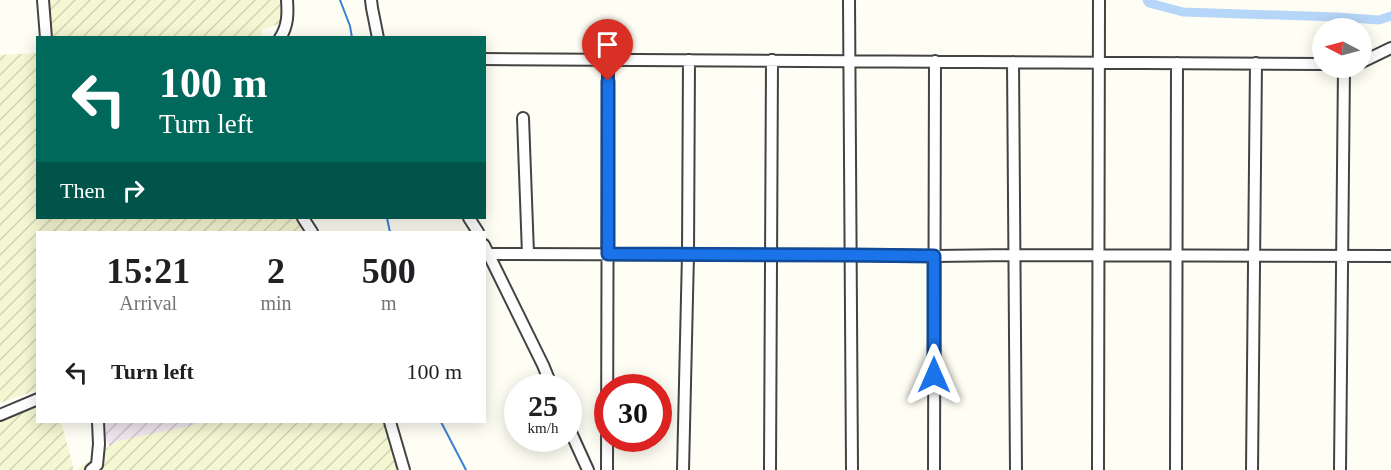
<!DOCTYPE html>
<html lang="en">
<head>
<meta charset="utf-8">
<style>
  :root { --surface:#fff; --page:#f6f6f6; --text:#202124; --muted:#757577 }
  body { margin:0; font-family:"Times New Roman",serif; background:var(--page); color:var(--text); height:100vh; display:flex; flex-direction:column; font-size:22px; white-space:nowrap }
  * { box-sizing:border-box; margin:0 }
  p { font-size:20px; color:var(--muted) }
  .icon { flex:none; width:33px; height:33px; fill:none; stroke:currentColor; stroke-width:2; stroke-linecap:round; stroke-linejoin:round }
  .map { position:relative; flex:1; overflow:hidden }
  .panel { position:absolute; left:36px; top:231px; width:450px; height:192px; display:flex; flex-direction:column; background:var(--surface); border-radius:0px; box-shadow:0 3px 15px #0003 }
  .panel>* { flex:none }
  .top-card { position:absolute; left:36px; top:36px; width:450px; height:183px; border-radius:0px; box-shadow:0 3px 15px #0003; background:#00695c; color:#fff; overflow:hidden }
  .needle { width:39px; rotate:276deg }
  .buttons { position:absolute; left:1312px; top:18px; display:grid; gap:12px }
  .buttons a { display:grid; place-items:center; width:60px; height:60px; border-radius:50%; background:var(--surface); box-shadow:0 3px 15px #0003; font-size:30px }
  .speed { position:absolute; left:504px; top:374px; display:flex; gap:12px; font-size:30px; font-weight:700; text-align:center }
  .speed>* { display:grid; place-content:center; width:78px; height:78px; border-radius:50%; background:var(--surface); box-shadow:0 3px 15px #0003; line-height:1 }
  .speed small { font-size:15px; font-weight:400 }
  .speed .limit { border:9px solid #d22; background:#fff; color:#111 }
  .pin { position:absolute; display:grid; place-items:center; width:51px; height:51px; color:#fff; margin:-62px -26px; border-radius:50% 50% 50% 0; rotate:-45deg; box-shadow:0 0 6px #0007 }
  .pin .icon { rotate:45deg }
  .me { position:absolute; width:66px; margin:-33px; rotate:0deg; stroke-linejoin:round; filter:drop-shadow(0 0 4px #0008) }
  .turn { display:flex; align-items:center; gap:21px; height:126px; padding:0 24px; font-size:27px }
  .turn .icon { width:78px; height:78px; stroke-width:2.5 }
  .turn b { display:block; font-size:42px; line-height:51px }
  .then { display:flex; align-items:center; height:57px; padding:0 24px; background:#0003; gap:12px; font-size:22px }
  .eta { display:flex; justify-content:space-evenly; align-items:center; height:102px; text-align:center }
  .eta b { font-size:36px; font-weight:800; line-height:42px }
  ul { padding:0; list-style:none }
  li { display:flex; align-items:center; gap:18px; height:78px; padding:0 24px }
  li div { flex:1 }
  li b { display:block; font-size:22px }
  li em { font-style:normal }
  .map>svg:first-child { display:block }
  .industrial { fill:url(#industrial-furrows) }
  .farmland { fill:url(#farmland-furrows) }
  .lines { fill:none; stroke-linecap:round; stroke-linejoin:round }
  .stream { stroke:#3a80d3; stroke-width:2 }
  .canal { stroke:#b6d6f9; stroke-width:9 }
  .minor-casing { stroke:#434343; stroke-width:14 }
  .minor { stroke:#fff; stroke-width:10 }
  .route-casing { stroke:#114b97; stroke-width:15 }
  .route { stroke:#1a73e8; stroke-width:10 }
</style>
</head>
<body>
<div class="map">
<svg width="1391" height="470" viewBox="0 0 1391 470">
  <defs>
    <pattern id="industrial-furrows" width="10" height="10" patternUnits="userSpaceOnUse" patternTransform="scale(1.5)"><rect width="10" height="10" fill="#efe5ee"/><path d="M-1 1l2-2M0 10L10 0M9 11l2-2" fill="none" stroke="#ccc3cb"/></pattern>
    <pattern id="farmland-furrows" width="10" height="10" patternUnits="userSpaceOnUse" patternTransform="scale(1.5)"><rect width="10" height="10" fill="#f5f7d2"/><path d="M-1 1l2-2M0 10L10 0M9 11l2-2" fill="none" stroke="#d1d3b3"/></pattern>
  </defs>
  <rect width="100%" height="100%" fill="#fffef4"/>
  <!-- industrial -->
  <path class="industrial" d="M99,422H204L112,453Z"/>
  <!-- farmland -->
  <path class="farmland" d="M48,0H281L282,23L262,29V37H49Z
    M37,53L38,218H307L314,232H38L37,390L0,403V55Z
    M37,399L38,422H61L74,470H0V412Z
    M208,422H393L410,470H76L117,441Z"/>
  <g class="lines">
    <!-- stream -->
    <path class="stream" d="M340,0L350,26L352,38
      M387,218L390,232
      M441,422L466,470"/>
    <!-- canal -->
    <path class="canal" d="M1147,0L1149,3L1183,12L1337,17L1379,20L1391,16"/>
    <!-- minor casing -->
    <g class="minor-casing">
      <path id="minor" d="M43,0L46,38
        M371,0L372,8L378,38
        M849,0L852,470
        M280,38C288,26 288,14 287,0
        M484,59L1323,64
        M1013,62L1016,470
        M1362,62L1391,48
        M523,118L528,254
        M303,218L312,232
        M469,218L478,232
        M484,245L543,365L552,387
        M489,254L851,255L935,256L1014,255L1391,256
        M0,415L38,399
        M390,422L404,470
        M568,426L588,470
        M91,470L97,465L99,444L98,422
        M607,470L608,60
        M683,470L688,254L689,60
        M770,470L772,60
        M934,470L935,61
        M1098,470L1099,0
        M1176,470L1177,63
        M1252,470L1256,63
        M1340,470L1344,68"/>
    </g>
    <!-- minor -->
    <use href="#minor" class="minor"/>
  </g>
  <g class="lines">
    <!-- route casing -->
    <g class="route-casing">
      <path id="route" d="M608,81V254L851,255L934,256V375"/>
    </g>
    <!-- route -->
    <use href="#route" class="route"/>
  </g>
</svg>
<div class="buttons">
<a><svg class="needle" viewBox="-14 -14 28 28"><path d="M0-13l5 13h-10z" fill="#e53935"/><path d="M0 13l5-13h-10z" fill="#757577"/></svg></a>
</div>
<div class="speed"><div>25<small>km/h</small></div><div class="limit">30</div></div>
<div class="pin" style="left:608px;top:81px;background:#d93025"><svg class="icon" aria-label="arrive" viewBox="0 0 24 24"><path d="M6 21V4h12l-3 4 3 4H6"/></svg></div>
<svg class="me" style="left:934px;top:375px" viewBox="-20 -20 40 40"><path d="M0-17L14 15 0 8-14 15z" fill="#1a73e8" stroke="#fff" stroke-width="4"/></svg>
<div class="top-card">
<div class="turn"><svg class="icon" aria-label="left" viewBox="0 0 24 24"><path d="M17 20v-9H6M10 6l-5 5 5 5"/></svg><div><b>100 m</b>Turn left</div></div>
<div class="then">Then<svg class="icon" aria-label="right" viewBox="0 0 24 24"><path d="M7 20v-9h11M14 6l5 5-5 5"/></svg></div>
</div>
<section class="panel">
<div class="eta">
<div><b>15:21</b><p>Arrival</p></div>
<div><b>2</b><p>min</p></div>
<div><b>500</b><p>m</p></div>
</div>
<ul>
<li><svg class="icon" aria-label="left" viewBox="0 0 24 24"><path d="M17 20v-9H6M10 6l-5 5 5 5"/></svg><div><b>Turn left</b></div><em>100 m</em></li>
</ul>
</section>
</div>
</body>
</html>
